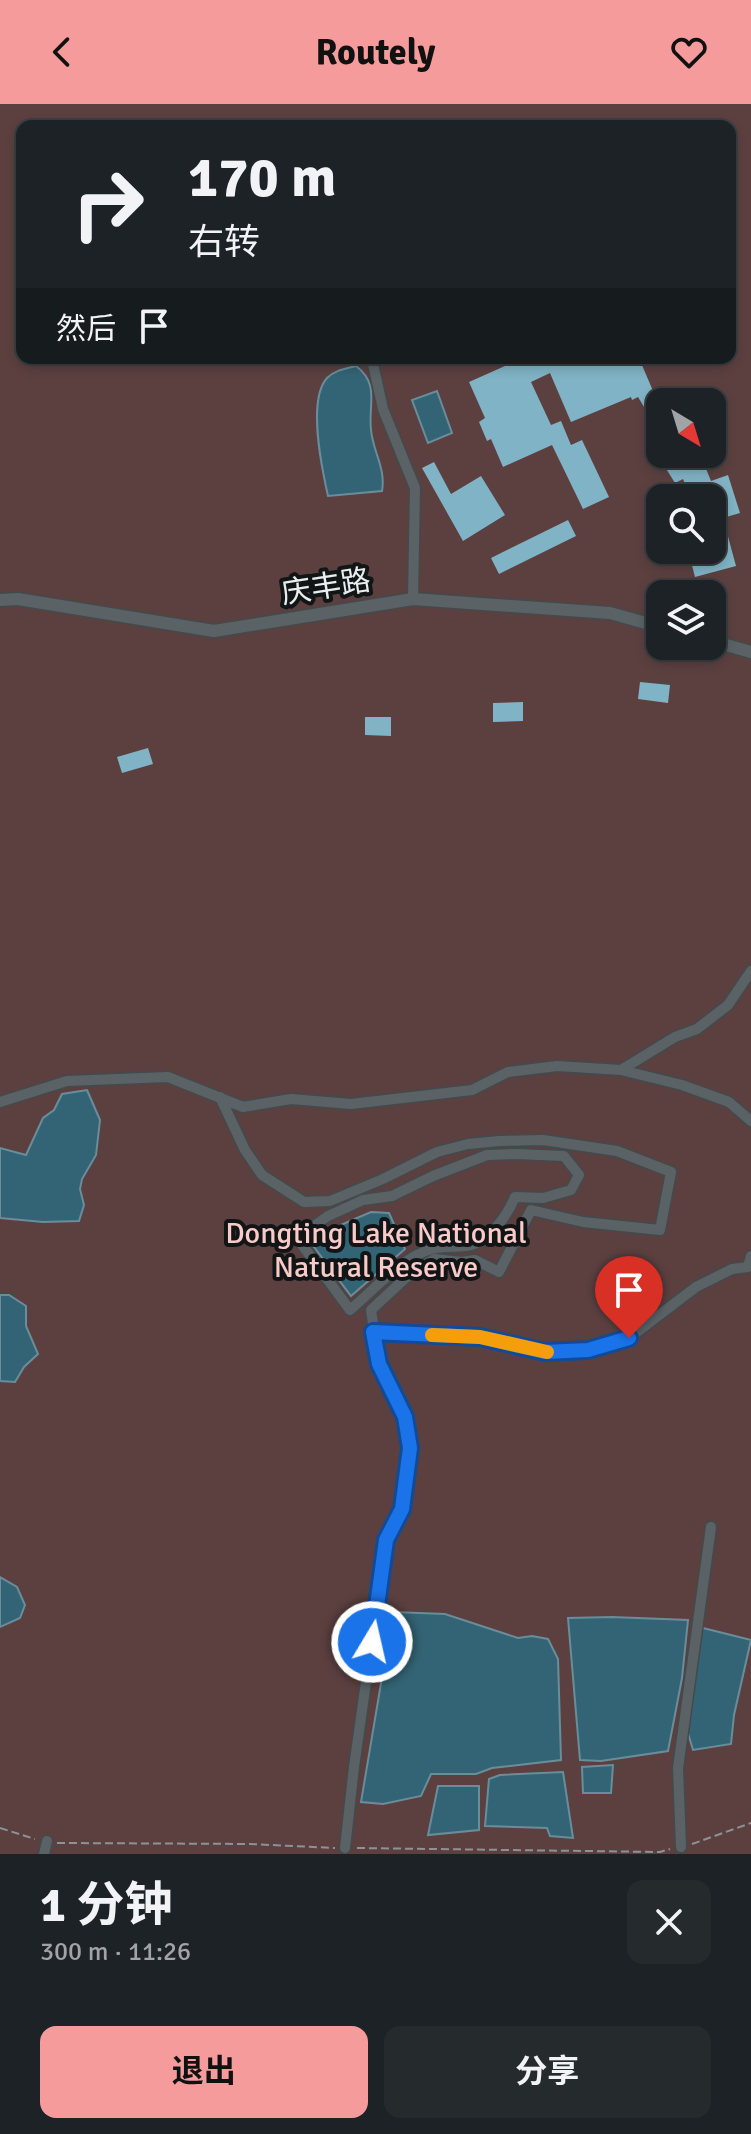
<!DOCTYPE html>
<html lang="zh">
<head>
<meta charset="utf-8">
<style>
  :root { --surface:#1c2225; --page:#252a2d; --text:#f1f3f6; --muted:#a0a4a7; --line:#3a3f42; --accent:#f59b9b }
  body { margin:0; font-family:Signika,"Noto Sans SC",sans-serif; background:var(--page); color:var(--text); height:100vh; display:flex; flex-direction:column; font-size:30px; white-space:nowrap }
  * { box-sizing:border-box; margin:0 }
  p { font-size:26px; color:var(--muted) }
  .icon { flex:none; width:44px; height:44px; fill:none; stroke:currentColor; stroke-width:2; stroke-linecap:round; stroke-linejoin:round }
  .map { position:relative; height:1750px; overflow:hidden }
  .details { display:flex; flex-direction:column; background:var(--surface); flex:1 }
  .details>* { flex:none }
  .hud { position:absolute; left:16px; top:16px; width:720px; height:244px; border-radius:16px; box-shadow:0 4px 12px #0003,0 0 0 2px var(--line); background:#1c2225; color:var(--text); overflow:hidden }
  .needle { width:52px; rotate:142deg }
  .controls { position:absolute; left:646px; top:284px; display:grid; gap:16px }
  .controls a { display:grid; place-items:center; width:80px; height:80px; border-radius:16px; background:var(--surface); box-shadow:0 4px 12px #0003,0 0 0 2px var(--line); font-size:40px }
  .pin { position:absolute; display:grid; place-items:center; width:68px; height:68px; color:#fff; margin:-82px -34px; border-radius:50% 50% 50% 0; rotate:-45deg; box-shadow:0 0 8px #0007 }
  .pin .icon { rotate:45deg }
  .me { position:absolute; width:88px; margin:-44px; rotate:9deg; stroke-linejoin:round; filter:drop-shadow(0 0 6px #0008) }
  .turn { display:flex; align-items:center; gap:28px; height:168px; padding:0 40px; font-size:36px }
  .turn .icon { width:104px; height:104px; stroke-width:2.5 }
  .turn b { display:block; font-size:56px; line-height:68px }
  .then { display:flex; align-items:center; height:76px; padding:0 40px; background:#0003; gap:16px; font-size:30px }
  .round { display:grid; place-items:center; flex:none; width:84px; height:84px; border-radius:16px; background:var(--page) }
  .overview { display:flex; align-items:center; justify-content:space-between; height:136px; padding:0 40px }
  h1 { font-size:48px; font-weight:700; line-height:60px }
  .button { display:flex; gap:16px; margin-top:auto; padding:16px 40px }
  .button a { flex:1; height:92px; border-radius:16px; background:var(--accent); color:#111; font-size:32px; font-weight:700; line-height:92px; text-align:center }
  .button a+a { background:var(--page); color:var(--text) }
  header { display:flex; justify-content:space-between; align-items:center; height:104px; padding:0 40px; background:var(--accent); color:#111; font-size:36px; font-weight:700 }
  .map>svg:first-child { display:block }
  .green { fill:#5c4040; fill-rule:evenodd }
  .water { fill:#336475; stroke:#698d9a; stroke-width:2 }
  .building { fill:#80b3c5 }
  .lines { fill:none; stroke-linecap:round; stroke-linejoin:round }
  .minor-casing { stroke:#434a4c; stroke-width:13 }
  .tertiary-casing { stroke:#434a4c; stroke-width:15 }
  .path { stroke:#8c9295; stroke-width:2; stroke-dasharray:8 4; stroke-linecap:butt }
  .minor { stroke:#5a6266; stroke-width:10 }
  .tertiary { stroke:#5a6266; stroke-width:12 }
  .route-casing { stroke:#114b97; stroke-width:20 }
  .route { stroke:#1a73e8; stroke-width:14 }
  .slow { stroke:#f59e0b; stroke-width:14 }
  .labels { text-anchor:middle; dominant-baseline:central; stroke-width:8; stroke-linejoin:round; paint-order:stroke }
  .street-label { font-size:30px; fill:#e8edef; stroke:#121516 }
  .park-label { font-size:30px; fill:#f9cac8; stroke:#121516 }
</style>
</head>
<body>
<header><svg class="icon" aria-label="back" viewBox="0 0 24 24"><path d="M15 5l-7 7 7 7"/></svg>Routely<svg class="icon" aria-label="heart" viewBox="0 0 24 24"><path d="M12 20l-8-8c-3-5 5-10 8-4 3-6 11-1 8 4z"/></svg></header>
<div class="map">
<svg width="751" height="1750" viewBox="0 0 751 1750">
  <rect width="100%" height="100%" fill="#262e31"/>
  <!-- green -->
  <path class="green" d="M0,0H751V1750H0ZM22,22H730V254H22ZM660,298H712V350H660ZM660,394H712V446H660ZM660,490H712V542H660Z"/>
  <!-- water -->
  <path class="water" d="M356,262C380,280 368,301 371,326C373,348 386,364 382,387L328,392C322,365 307,296 327,274C335,266 345,265 356,262Z
    M437,287L452,329L428,339L412,296Z
    M87,986L100,1016L96,1051L82,1075L80,1085L84,1101L79,1117L43,1118L0,1114V1044L26,1051L43,1014L54,1006L62,990Z
    M371,1108L389,1109L405,1145L351,1192L308,1135Z
    M0,1191H9L26,1202V1222L38,1250L24,1263L15,1278L0,1277Z
    M0,1473L17,1483L25,1501L20,1514L0,1523Z
    M393,1508L445,1510L518,1534L532,1532L548,1535L558,1555L561,1656L492,1664L476,1670H431L421,1692L383,1700L361,1698Z
    M612,1513L688,1516L682,1574L668,1647L601,1657L580,1656L568,1514Z
    M699,1523L751,1536L734,1611L731,1640L693,1646L687,1626Z
    M613,1661L611,1689H583L582,1663Z
    M563,1668L573,1734L550,1732L547,1724L485,1722L489,1675L500,1671Z
    M438,1682H479V1726L428,1731Z"/>
  <!-- building -->
  <path class="building" d="M523,254H639L656,294L670,286L676,298H660V305L649,311L638,293L632,296L631,293L571,318L550,269L531,278L551,321L561,317L571,341L582,336L609,393L583,405L552,341L503,363L491,335L487,337L479,318L485,314L469,278Z
    M657,350H700L711,377L728,371L740,409L723,414L736,462L695,473L688,446H712V394H691L683,375L675,379Z
    M434,358L451,390L481,372L505,411L463,437L422,364Z
    M568,416L576,432L499,470L491,454Z
    M640,578L670,581L668,599L638,595Z
    M523,598V617L493,618V599Z
    M365,613H391V632L365,631Z
    M148,644L153,660L122,669L117,653Z"/>
  <g class="lines">
    <!-- minor casing -->
    <g class="minor-casing">
      <path id="minor" d="M375,254L373,260L383,305L415,384L413,495
        M621,966L682,981L729,998L751,1017
        M220,993L245,1046L262,1071L304,1098L330,1097L383,1075L437,1048L468,1040L499,1037L543,1036L617,1047L671,1068L660,1126L583,1118L531,1106L499,1168L475,1156L461,1158L435,1155L413,1167L371,1206L379,1260L405,1313L410,1344L402,1405L386,1436L354,1663L345,1744
        M0,998L67,977L168,973L243,1003L291,995L351,1000L472,986L508,968L557,962L621,966L675,933L697,925L728,901L751,867
        M516,1050L564,1052L579,1071L571,1086L543,1094L515,1093C507,1112 488,1140 465,1142C446,1144 436,1141 417,1151C393,1164 371,1188 350,1206L297,1134L328,1112L363,1096L392,1092L433,1072L487,1051Z
        M373,1228L480,1233L545,1248L588,1246L629,1234L696,1183L732,1165L748,1163L751,1152
        M681,1743L678,1664L711,1423
        M44,1750L47,1737"/>
    </g>
    <!-- tertiary casing -->
    <g class="tertiary-casing">
      <path id="tertiary" d="M0,496L18,495L214,527L413,495L610,509L660,523
        M712,537L751,548"/>
    </g>
    <!-- path -->
    <path class="path" d="M0,1724L35,1735
      M57,1739L250,1740L335,1744
      M692,1740L751,1719
      M357,1744L660,1748L670,1745"/>
    <!-- minor -->
    <use href="#minor" class="minor"/>
    <!-- tertiary -->
    <use href="#tertiary" class="tertiary"/>
  </g>
  <g class="lines">
    <!-- route casing -->
    <g class="route-casing">
      <path id="route" d="M372,1538L386,1436L402,1405L410,1344L405,1313L379,1260L373,1228L480,1233L545,1248L588,1246L629,1234"/>
    </g>
    <!-- route -->
    <use href="#route" class="route"/>
    <!-- slow -->
    <path class="slow" d="M432,1231L480,1233L547,1248"/>
  </g>
  <g class="labels">
    <!-- street labels -->
    <g class="street-label">
      <text transform="translate(326 483) rotate(-9)">庆丰路</text>
    </g>
    <!-- park labels -->
    <g class="park-label">
      <text x="376" y="1129">Dongting Lake National<tspan x="376" dy="34">Natural Reserve</tspan></text>
    </g>
  </g>
</svg>
<div class="controls">
<a><svg class="needle" viewBox="-14 -14 28 28"><path d="M0-13l5 13h-10z" fill="#e53935"/><path d="M0 13l5-13h-10z" fill="#a0a4a7"/></svg></a>
<a><svg class="icon" aria-label="search" viewBox="0 0 24 24"><circle cx="10" cy="10" r="6"/><path d="M15 15l6 6"/></svg></a>
<a><svg class="icon" aria-label="layers" viewBox="0 0 24 24"><path d="M12 4l9 5-9 5-9-5zM3 14l9 5 9-5"/></svg></a>
</div>
<div class="pin" style="left:629px;top:1234px;background:#d93025"><svg class="icon" aria-label="arrive" viewBox="0 0 24 24"><path d="M6 21V4h12l-3 4 3 4H6"/></svg></div>
<svg class="me" style="left:372px;top:1538px" viewBox="-20 -20 40 40"><circle r="17" fill="#1a73e8" stroke="#fff" stroke-width="3"/><path d="M0-11L8 9 0 5-8 9z" fill="#fff"/></svg>
<div class="hud">
<div class="turn"><svg class="icon" aria-label="right" viewBox="0 0 24 24"><path d="M7 20v-9h11M14 6l5 5-5 5"/></svg><div><b>170 m</b>右转</div></div>
<div class="then">然后<svg class="icon" aria-label="arrive" viewBox="0 0 24 24"><path d="M6 21V4h12l-3 4 3 4H6"/></svg></div>
</div>
</div>
<section class="details">
<div class="overview"><div><h1>1 分钟</h1><p>300 m · 11:26</p></div><a class="round"><svg class="icon" aria-label="close" viewBox="0 0 24 24"><path d="M6 6l12 12M18 6L6 18"/></svg></a></div>
<div class="button"><a>退出</a><a>分享</a></div>
</section>
</body>
</html>
